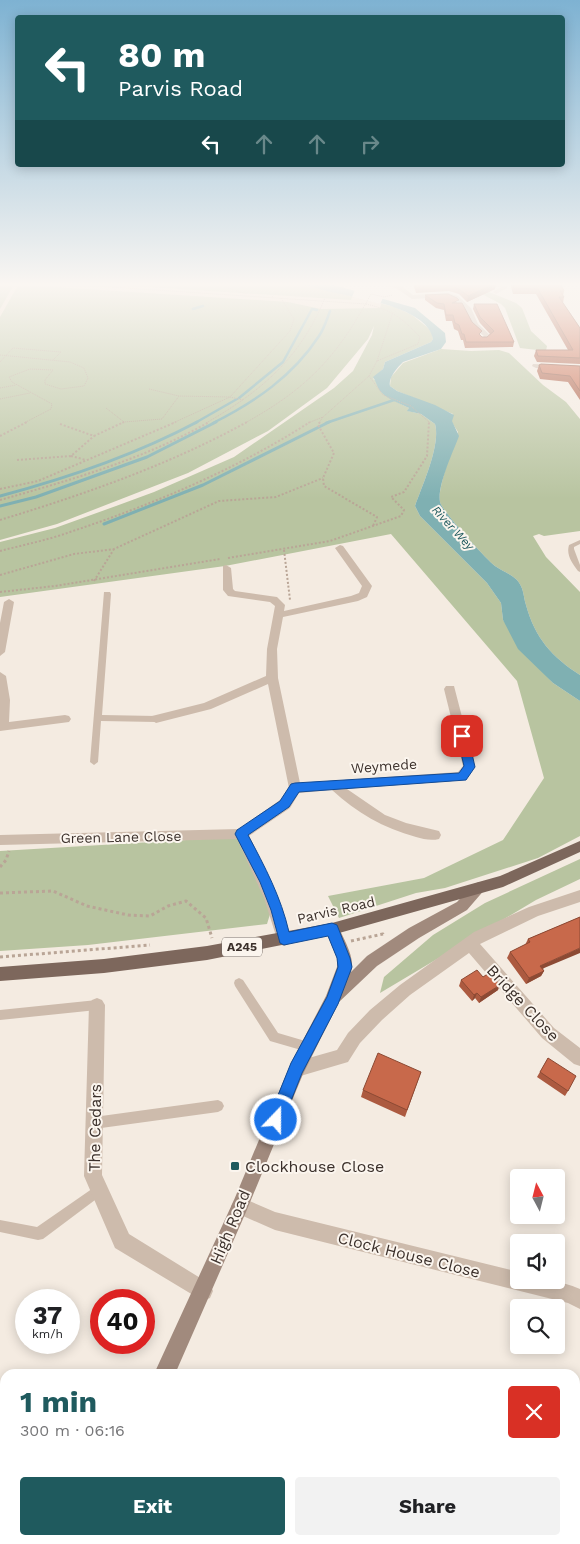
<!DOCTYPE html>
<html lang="en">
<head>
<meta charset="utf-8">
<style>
  :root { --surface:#fff; --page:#f2f2f2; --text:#202124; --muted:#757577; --accent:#1f5a5e }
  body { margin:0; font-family:"Work Sans",sans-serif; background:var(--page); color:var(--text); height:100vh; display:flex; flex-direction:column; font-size:19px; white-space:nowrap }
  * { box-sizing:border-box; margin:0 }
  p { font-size:16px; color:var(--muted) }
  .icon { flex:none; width:28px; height:28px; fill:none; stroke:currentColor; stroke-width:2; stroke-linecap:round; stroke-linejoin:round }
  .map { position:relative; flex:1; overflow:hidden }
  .panel { position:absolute; left:0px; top:1369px; width:580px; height:176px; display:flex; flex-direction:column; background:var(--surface); border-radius:15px 15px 0 0; box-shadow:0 2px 12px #0003 }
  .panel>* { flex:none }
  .top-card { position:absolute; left:15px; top:15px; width:550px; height:152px; border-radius:5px; box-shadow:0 2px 12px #0003; background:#1f5a5e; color:#fff; overflow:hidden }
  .needle { width:32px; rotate:353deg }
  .fabs { position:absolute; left:510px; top:1169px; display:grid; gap:10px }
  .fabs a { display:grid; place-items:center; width:55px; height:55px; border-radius:5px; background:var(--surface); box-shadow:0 2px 12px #0003; font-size:25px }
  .speed { position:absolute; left:15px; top:1289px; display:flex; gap:10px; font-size:25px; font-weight:700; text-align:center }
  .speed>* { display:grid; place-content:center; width:65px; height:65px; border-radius:50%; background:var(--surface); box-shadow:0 2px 12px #0003; line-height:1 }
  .speed small { font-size:12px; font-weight:400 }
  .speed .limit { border:8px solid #d22; background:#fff; color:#111 }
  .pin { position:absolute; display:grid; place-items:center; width:42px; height:42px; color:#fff; margin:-21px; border-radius:10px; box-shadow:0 2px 8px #0006 }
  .me { position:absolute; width:55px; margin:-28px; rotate:22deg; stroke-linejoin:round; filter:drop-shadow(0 0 4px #0008) }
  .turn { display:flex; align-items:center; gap:18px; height:105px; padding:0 20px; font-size:22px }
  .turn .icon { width:65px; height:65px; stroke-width:2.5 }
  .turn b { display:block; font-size:35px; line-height:42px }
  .lanes { display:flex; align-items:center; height:48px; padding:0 20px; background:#0003; justify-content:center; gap:25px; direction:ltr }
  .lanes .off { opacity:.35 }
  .round { display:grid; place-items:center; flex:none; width:52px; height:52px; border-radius:5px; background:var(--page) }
  .headline { display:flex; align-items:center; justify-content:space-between; height:85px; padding:0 20px }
  h1 { font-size:30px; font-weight:700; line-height:38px; color:var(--accent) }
  .button { display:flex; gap:10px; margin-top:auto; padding:10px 20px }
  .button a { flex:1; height:58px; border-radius:5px; background:var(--accent); color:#fff; font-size:20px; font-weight:700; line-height:58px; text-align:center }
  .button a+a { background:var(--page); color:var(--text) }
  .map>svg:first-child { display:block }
  .green { fill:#b8c4a0 }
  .plaza { fill:#ecdcc8 }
  .water { fill:#7fb0b2 }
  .pier { fill:#f4ebe1 }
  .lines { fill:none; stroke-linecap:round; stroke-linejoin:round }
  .stream-far1 { stroke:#7fb0b2; stroke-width:2.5 }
  .stream { stroke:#7fb0b2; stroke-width:3 }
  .path-far2 { stroke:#b9a596; stroke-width:1; stroke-dasharray:1 1; stroke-linecap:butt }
  .path-far1 { stroke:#b9a596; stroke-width:2; stroke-dasharray:2 2; stroke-linecap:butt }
  .path { stroke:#b9a596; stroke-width:3; stroke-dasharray:3 3; stroke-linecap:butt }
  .lane { fill:#cdbbac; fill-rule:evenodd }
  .street { fill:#cdbbac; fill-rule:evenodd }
  .secondary { fill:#a18a7d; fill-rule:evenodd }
  .primary { fill:#7d675c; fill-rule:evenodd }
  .wall { fill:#ac5a40 }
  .shaded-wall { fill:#8c4a34 }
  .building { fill:#c8694b; stroke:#8c4a34 }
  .route { fill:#1a73e8; stroke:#114b97 }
  .poi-dot { fill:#1f5a5e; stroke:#fbf5ee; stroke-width:2 }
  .labels { text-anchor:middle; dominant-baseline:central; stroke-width:4; stroke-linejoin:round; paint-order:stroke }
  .far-water-label { font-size:12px; font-style:italic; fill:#1f5a5e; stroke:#fbf5ee }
  .shield { fill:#fbf5ee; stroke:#756b66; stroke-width:1 }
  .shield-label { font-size:12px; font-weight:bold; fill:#3b302b }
  .street-label { font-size:14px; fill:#3b302b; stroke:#fbf5ee }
  .near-street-label { font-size:16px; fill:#3b302b; stroke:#fbf5ee }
  .near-poi-label { font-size:16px; fill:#3b302b; stroke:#fbf5ee; text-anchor:start }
</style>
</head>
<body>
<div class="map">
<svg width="580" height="1544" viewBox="0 0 580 1544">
  <rect width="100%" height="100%" fill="#f4ebe1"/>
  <!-- green -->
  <path class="green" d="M0,283H300L395,307L412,315L427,327L432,333L433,339L431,342L385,362L383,369L373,379L377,381C380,396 397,402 409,408L408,411L421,414L435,424C441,445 422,486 415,506L420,516L487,583L501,603L503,620L540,669L553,683L580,701V836L538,858L445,888L416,893L339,918L328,896L424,878L503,840L544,778L517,681L391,534L225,566L0,597V542L55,528L116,506L154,492L234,457L334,388L353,371L372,335L374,326L368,339L327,388L268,431L188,473L57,524L0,540Z
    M478,292H489L516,303L522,308L531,331L547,346L546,351L520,348L505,308L501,304Z
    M441,349L471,351L499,350L509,353L543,385L566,402L580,419V531L544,536L539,534L533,536L546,557L580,592V675C552,657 535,638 526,605C523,595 524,588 517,580C511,574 502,571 495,566C486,559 442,511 440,502C437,489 453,447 458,432L451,421L453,414L397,391L390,386L391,377L403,363Z
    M237,837L271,911L267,924L88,945L0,951V851Z
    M580,859V879L536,900L380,993L384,977L433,935L485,903Z"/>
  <!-- plaza -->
  <path class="plaza" d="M15,283H86L351,300L352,297L381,304L380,308L321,309L288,302L23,285L17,287L0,317V309Z"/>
  <!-- water -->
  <path class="water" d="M297,283H327L415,308L445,333L446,342L441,349L403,362C397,368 388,378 390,386L397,391L435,405L454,415L452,421L459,436C453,452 437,486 440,502C442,511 486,559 495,566C502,571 511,574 517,580C524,588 523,595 526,605C535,638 552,657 580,675V701L553,683L518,649L503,620L501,603L487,583L420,516L415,506C422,486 441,445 435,424L421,414L407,411L409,408C399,403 388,400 380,391C377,387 376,381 373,377L383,369L385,362L431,342L433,339C428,310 369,300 346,295C329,292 313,287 297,283Z"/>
  <!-- pier -->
  <path class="pier" d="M355,290L371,294L383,298L380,304L352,297Z"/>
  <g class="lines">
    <!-- stream-far1 -->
    <path class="stream-far1" d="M193,309L203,306
      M239,398L283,362L312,309L317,310
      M195,423L237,399
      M213,423C255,402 293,376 319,336C324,329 327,319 330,311
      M326,423L397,399"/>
    <!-- stream -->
    <path class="stream" d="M0,496C68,478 135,455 197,422
      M0,506L36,497L147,457L216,422
      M104,524L203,485L329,422"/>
    <!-- path-far2 -->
    <path class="path-far2" d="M50,283L366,304
      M213,283L247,294
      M272,297L284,283
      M366,304C392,310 402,318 420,337L418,344L377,361L369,376L383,395L411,406L430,423
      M0,355L70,362L84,368L88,378L84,386L61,389L45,384V380L53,370L30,369L9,377L12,382L52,404L51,409L24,423
      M377,361L393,312
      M0,362L13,348L61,352L53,360
      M0,388L16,385
      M149,389L179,396L230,397L243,400
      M0,399L30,393
      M106,408L124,422L162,419L179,396
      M122,423L124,422
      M173,423L230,397L290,331L294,319L281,298
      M206,423C262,391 300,358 325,298
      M245,423C308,388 337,357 371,294L384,297L393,295
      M308,423L323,417
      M319,423L323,417L369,376"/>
    <!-- path-far1 -->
    <path class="path-far1" d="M320,422L318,425L334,453L323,478L324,486L377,517L373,526
      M60,424L94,436L124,422
      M0,436L27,422
      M71,456L86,460
      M17,460L71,456L94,436
      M0,489L38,481L176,422
      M0,500C71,480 144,459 209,422
      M0,520C85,494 169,465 247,422
      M284,550L290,600
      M0,551C23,545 48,540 70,532C154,504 235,470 310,422
      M228,558L330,541L401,516L404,510L391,497L404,492L427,456L429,422
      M0,575L74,554L114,549L219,501L276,497L323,478
      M94,581L114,549
      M0,592L55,586L220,559"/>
    <!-- path -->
    <path class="path" d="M0,867L6,860L9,851
      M0,893L53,891L87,906L128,915L150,916L168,906L186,901L206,918L212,938
      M351,941L383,934L384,936
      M0,957L150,945"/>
    <!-- lane -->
    <path class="lane" d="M580,540V544L574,547V549L580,565V572L578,571C572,563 566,555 569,545Z
      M104,592H110L111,594L102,715L156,716L160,719L156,722L101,721L98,762L94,765L90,762Z
      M239,978L243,980L278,1033L312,1043L314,1047L312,1051L308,1052L270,1041L235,986L234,983L235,980Z
      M97,1000L101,1001L102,1005L101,1009L97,1010L0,1020V1010Z
      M218,1100L222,1102L224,1106L222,1110L218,1112L94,1129L90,1127L88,1123L90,1119L94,1117Z
      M99,1184L103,1186L105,1190L103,1194L43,1239L38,1240L0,1232V1220L37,1227Z"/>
    <!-- street -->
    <path class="street" d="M371,283L400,285L413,295L448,293L458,296L471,308L478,324L491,336L485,341H481L480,340L484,336C480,333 474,329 471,324C465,313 463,301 448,297L412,299L396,288Z
      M464,283H504L507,285V288L496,294L493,292L501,287L467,285Z
      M533,364L580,366V370L536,368L532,366Z
      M340,545L343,546L372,586L367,597L358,601L283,617L277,649L278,678L300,783L458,772L463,766L444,689L446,686H454L475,767L466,780L347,789L385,815L406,823L439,831L441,835L439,839C431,841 423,839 416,837C383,828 357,813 332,790L299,793L290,808L249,836C266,869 282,902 291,939L289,944L284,946L279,944L277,939L264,898L237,839L0,845V835L239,829L280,800L289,788L268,684L211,709L156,723L150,719L152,716L204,703L266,676L267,649L275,606L270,602L228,596L223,590V566L226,565L231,568L233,589L235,591L277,597L285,605L284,611L351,596L359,593L362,586L335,548Z
      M9,599L14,602L5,652L0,656V623L4,602Z
      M0,672L6,676L10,700L9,722L65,715L69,716L71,719L69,722L0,731Z
      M580,890V902L538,916L480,944L554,1028L580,1048V1066L574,1064L542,1038L469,953L410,995L382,1020L360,1043L348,1062L297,1077L291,1075L289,1069L291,1063L337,1050L348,1033L370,1010L400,985L474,932L529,907Z
      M97,998L102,1000L105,1005L102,1175L129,1234L210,1284L213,1291L210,1298L203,1301L115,1248L84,1176L89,1005L92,1000Z
      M240,1197L275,1212L519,1272V1280C541,1280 560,1280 580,1289V1309L568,1303L275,1230L234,1212L231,1206L234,1200Z
      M0,1509L5,1511V1533L0,1531Z
      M41,1540H72L73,1544H42Z
      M146,1540H181L182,1544H147Z
      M261,1540H317L318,1544H260Z"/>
    <!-- secondary -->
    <path class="secondary" d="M479,882L484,884L486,888L467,910L419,938L377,966L339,1002L303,1074L246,1212L175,1374H154L234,1200L291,1063L326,996L337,967V958L325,929L327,924L332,923L337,924C343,938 356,958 351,972L367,956L409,928L457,902L474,884Z
      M99,1540H121V1544H99Z"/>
    <!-- primary -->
    <path class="primary" d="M580,841V852L503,887L332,935L207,960L104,973L0,981V967L104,959L207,946L332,923L500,876Z"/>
  </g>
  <!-- wall -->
  <path class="wall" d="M413,283H489L495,289L467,302L459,294L449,291L416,293Z
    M508,283H560L564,291L563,296L564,297L563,303L580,328V364L537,362L534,356L536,350H568L536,294H513L510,283Z
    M425,295L459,303L481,336L482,337H487L490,334L480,323L473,309L474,304L514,342L513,347L465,348L463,340H461L458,331L454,329L452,321H446L444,310L436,308L425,300Z
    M539,365L580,366V400L568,382L540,379L537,371Z
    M580,917L543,969L544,971L541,976L526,984L507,958L510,952L525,945L528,939Z
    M483,977L498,990L479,1003L475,998L472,1001L459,986L461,980Z
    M548,1058L568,1091L565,1096L537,1077Z
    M421,1072L405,1117L361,1097L363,1090Z"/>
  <!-- shaded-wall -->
  <path class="shaded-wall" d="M496,283L495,289L467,302L468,296Z
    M580,948V953L537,971L540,966Z
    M544,971L541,976L526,984L529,978Z
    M500,985L498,990L479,1003L481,997Z
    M477,993L475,998L472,1001L474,995Z"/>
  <!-- building -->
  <path class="building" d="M415,283H496L468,296L459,289L449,286L416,287Z
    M512,283H560L564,291H560L564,297H559L580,328V358L538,356L536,350H573L538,289L514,288Z
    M448,294L457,298L459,300L452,303H462L472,322L482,331L479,334L482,337H487L494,331L480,317L474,304H497L514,342H466L464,334H462L459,325L455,323L453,315H446L444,304L437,303L425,295Z
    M541,364L580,366V391L570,376L542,373L539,365Z
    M580,917V948L540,966L544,971L529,978L510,952L530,942L528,939Z
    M477,970L483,977L489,973L500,985L481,997L477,993L474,995L461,980Z
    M378,1053L421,1072L407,1110L363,1090Z
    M548,1058L576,1076L568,1091L540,1072Z"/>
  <!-- sky -->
  <linearGradient id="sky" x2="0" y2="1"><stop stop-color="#7eb2d2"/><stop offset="0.57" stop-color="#faf6f2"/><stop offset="1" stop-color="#faf6f2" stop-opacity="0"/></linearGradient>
  <rect width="580" height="499" fill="url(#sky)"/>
  <!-- route -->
  <path class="route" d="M462,732L468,736L475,767L466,780L299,792L289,807L248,835C265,867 281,897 289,932L332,923L337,925L350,958L352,967L338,1004L302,1073L281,1126L276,1128L270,1126L268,1120L291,1063L327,997L338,967L337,958L328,936L284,945L280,943L271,910L260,882L235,834L237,830L280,801L291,784L295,783L459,773L464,766L457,736Z"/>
  <!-- markers -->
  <rect class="poi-dot" x="230" y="1161" width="10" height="10" rx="2.5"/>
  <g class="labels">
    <!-- far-water labels -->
    <g class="far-water-label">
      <text transform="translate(453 528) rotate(47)">River Wey</text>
    </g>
    <!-- shield labels -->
    <rect class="shield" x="222" y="937.5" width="40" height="19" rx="4"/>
    <g class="shield-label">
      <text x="242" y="947">A245</text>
    </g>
    <!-- street labels -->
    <g class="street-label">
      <text transform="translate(384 766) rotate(-4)">Weymede</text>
      <text transform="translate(121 837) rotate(-1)">Green Lane Close</text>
      <text transform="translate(336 910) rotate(-13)">Parvis Road</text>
    </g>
    <!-- near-street labels -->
    <g class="near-street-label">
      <text transform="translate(523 1003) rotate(47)">Bridge Close</text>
      <text transform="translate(95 1128) rotate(-89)">The Cedars</text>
      <text transform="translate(230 1227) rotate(-67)">High Road</text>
      <text transform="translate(409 1255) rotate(14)">Clock House Close</text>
    </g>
    <!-- near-poi labels -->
    <g class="near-poi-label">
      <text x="245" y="1166">Clockhouse Close</text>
    </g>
  </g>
</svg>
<div class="fabs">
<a><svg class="needle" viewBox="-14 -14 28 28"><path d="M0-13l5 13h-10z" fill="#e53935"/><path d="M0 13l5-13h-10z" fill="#757577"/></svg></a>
<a><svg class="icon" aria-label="sound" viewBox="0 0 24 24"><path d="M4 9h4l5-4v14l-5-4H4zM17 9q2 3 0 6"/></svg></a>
<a><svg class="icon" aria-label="search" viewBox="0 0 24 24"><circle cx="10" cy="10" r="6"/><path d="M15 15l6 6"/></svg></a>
</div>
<div class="speed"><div>37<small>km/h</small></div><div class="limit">40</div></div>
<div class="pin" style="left:462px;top:736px;background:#d93025"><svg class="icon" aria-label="arrive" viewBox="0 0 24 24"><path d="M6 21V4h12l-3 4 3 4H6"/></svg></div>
<svg class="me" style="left:276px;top:1120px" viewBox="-20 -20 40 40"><circle r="17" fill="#1a73e8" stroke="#fff" stroke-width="3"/><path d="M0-11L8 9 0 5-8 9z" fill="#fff"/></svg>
<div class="top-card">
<div class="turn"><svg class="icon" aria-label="left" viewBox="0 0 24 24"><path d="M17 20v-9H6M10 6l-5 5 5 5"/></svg><div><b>80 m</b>Parvis Road</div></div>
<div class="lanes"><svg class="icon" aria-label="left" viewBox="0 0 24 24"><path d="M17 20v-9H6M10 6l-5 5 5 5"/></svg><svg class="icon off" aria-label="ahead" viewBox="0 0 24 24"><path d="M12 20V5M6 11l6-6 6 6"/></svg><svg class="icon off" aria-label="ahead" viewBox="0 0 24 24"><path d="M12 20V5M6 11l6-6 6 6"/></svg><svg class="icon off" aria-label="right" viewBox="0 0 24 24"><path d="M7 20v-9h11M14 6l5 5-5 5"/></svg></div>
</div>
<section class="panel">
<div class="headline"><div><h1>1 min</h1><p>300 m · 06:16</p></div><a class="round" style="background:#d93025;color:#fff"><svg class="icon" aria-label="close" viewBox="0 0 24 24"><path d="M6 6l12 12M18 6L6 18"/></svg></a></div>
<div class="button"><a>Exit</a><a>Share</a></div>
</section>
</div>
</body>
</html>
